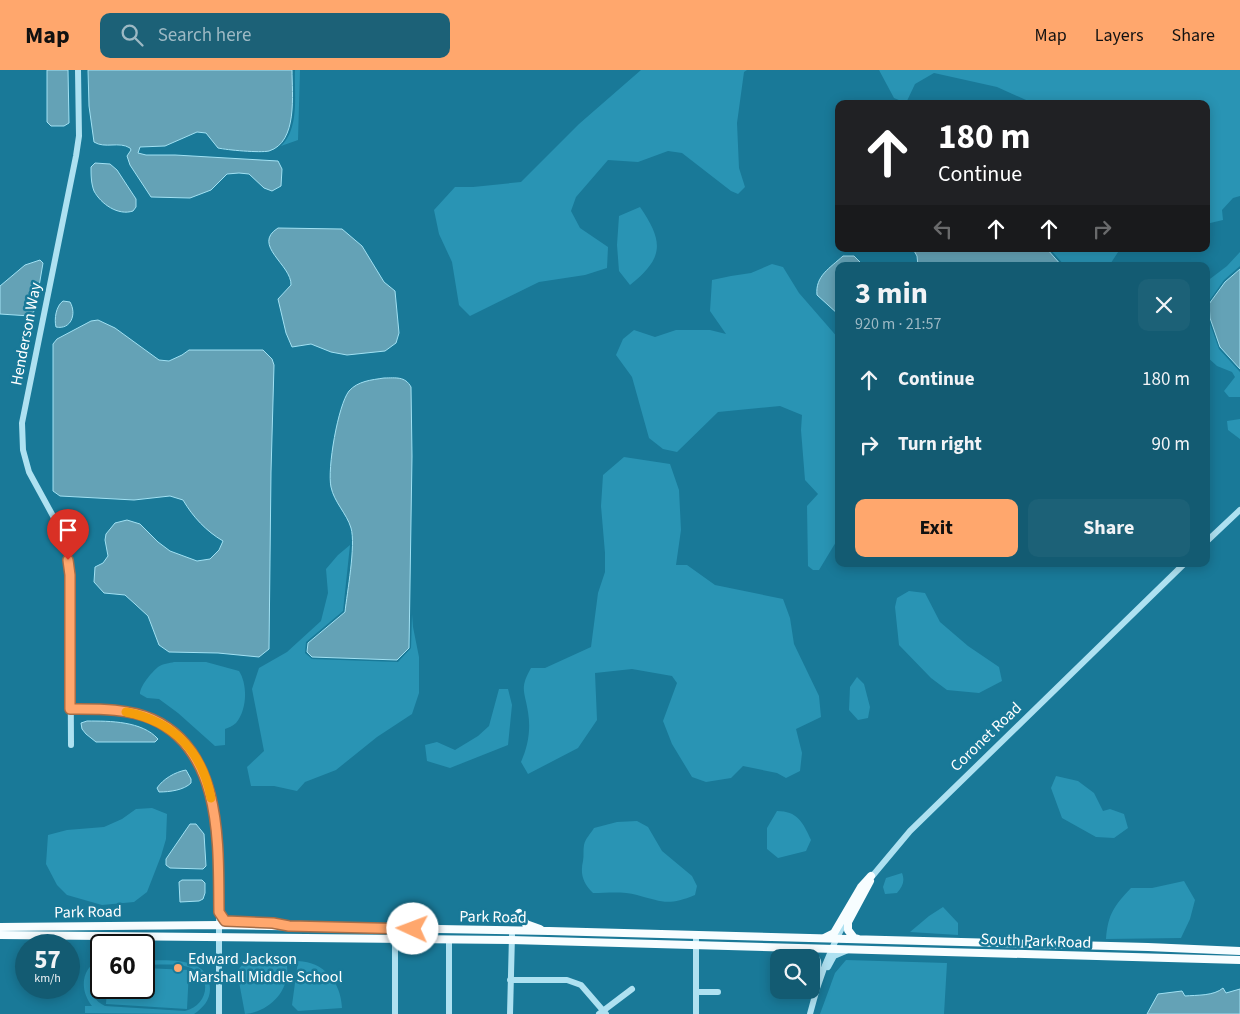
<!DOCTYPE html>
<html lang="en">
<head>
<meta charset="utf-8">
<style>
  :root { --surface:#135b72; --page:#1c6177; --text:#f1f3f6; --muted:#9db9c4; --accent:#ffa76d }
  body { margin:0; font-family:"Source Sans 3",sans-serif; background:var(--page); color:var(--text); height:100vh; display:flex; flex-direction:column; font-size:19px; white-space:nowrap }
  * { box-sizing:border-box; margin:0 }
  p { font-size:16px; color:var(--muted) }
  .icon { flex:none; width:28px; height:28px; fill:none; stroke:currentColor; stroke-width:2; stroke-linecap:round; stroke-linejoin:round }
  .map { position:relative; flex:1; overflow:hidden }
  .drawer { position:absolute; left:835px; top:192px; width:375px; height:305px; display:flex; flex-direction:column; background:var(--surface); border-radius:10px; box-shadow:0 2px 12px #0003 }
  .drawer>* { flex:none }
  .banner { position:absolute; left:835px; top:30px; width:375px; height:152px; border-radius:10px; box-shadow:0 2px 12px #0003; background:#202124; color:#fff; overflow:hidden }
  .controls { position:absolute; left:770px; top:879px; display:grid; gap:10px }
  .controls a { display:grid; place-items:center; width:50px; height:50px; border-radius:10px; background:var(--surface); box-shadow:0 2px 12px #0003; font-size:25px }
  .speed { position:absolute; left:15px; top:864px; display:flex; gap:10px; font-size:25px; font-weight:700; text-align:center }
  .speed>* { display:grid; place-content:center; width:65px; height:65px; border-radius:50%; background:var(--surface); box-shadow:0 2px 12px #0003; line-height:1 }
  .speed small { font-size:12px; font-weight:400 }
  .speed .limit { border:2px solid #111; border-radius:8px; background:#fff; color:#111 }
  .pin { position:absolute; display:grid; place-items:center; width:42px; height:42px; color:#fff; margin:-51px -21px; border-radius:50% 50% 50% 0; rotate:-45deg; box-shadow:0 0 5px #0007 }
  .pin .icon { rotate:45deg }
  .me { position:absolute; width:55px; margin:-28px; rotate:272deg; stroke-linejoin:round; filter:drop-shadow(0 0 4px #0008) }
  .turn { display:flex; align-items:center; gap:18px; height:105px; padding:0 20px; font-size:22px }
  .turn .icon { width:65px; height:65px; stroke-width:2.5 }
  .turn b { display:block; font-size:35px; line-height:42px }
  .lanes { display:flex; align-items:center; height:48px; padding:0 20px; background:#0003; justify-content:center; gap:25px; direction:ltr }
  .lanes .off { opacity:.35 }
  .round { display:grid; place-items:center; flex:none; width:52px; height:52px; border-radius:10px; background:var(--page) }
  .headline { display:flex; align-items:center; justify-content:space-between; height:85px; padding:0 20px }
  h1 { font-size:30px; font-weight:700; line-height:38px }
  .button { display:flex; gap:10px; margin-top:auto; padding:10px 20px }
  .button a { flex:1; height:58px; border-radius:10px; background:var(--accent); color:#111; font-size:20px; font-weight:700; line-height:58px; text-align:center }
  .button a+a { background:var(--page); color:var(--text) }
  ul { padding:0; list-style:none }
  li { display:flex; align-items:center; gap:15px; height:65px; padding:0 20px }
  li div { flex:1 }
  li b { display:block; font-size:19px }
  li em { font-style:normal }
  header { display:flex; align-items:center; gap:30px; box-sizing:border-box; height:70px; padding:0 25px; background:var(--accent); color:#111 }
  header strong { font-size:24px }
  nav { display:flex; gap:28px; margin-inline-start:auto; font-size:18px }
  .search { width:350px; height:45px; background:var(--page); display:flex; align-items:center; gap:12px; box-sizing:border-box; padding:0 18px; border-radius:10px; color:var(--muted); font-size:19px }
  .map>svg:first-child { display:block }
  .green { fill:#2994b4 }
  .water { fill:#64a2b6; stroke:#a1e1f3 }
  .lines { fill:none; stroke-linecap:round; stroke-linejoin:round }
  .minor { stroke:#aee1f1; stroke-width:6 }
  .major { stroke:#f7fdff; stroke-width:8 }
  .route-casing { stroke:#a66d47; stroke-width:12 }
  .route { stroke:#ffa76d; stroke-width:9 }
  .slow { stroke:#f59e0b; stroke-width:9 }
  .poi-dot { fill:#ffa76d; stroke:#197998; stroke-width:2 }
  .labels { text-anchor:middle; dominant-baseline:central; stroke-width:5; stroke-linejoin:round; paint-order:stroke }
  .street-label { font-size:16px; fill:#fff; stroke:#197998 }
  .poi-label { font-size:16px; fill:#fff; stroke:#197998; text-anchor:start }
</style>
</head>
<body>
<header>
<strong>Map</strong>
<div class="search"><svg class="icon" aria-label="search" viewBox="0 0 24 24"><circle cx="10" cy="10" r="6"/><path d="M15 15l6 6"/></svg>Search here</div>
<nav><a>Map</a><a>Layers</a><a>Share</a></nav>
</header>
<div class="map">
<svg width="1240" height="944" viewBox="0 0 1240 944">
  <rect width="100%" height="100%" fill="#197998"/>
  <!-- green -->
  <path class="green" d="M295,0H300L298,70L281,76C300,58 294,24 295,0Z
    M641,0H747L744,2L737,53L739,98L745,117L738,124L731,121L682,83L668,81L638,92L608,90L576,127L571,141L580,158L608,177L607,198L585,205L539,212L470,246L459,235L452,192L439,164L434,140L455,117H473L521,112L579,54Z
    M879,0H1240V126L1233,128L1222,140L1223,150L1206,154V34H1035L997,17L934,3L915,14L906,33L894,28Z
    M640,137C664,172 664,188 630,215L619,201L617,175L619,146Z
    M1050,179H1120L1109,196H1065Z
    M1240,182V196L1224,210L1207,234L1208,248L1219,279L1240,302V327H1229L1224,321L1235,307L1232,302L1217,296L1206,286V212L1227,196Z
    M772,194L783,197L799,223L839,269V467L819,500H813L808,496L807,436L818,424L805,410L801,360L802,345L780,336L718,342L677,382L663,379L649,368L632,307L616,285L623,269L634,260L655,267L676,260H710L726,264L710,241L712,210L731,206L751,203Z
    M1240,349V369L1228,360L1227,351Z
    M624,387L670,394L679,420L681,460L676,495H687L715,515L783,529L790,548L794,574L819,626L821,647L796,659L802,683L800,701L786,708L777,703L743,696L731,708L706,712L692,707L672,674L663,651L677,613L672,606L632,599L595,603L597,650L578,678L528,704L521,692C528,676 531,660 528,642C525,621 519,619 531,598H545L591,577L598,523L605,502V483L601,436L603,405Z
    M350,475L343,541L306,572L305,583L312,589L398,592L411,578L412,544L413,557L419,587V623L412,644L377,667L336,700L305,712L297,721L274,716H251L247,697L264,681L252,619L259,598L287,582L321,551L328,523L326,499L338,485Z
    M909,521L925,523L940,552L968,576L999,597L1002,611L979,623L947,620L931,608L899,575L895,537L897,528Z
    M174,592H206L239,601C248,615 247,640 236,653C233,656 228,658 225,659V675L215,676L178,643L159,629L147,628L140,624C140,616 151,603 158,597C162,594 170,593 174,592Z
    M857,607L864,614L870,637L868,648L858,650L849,640L850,617Z
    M499,619H508L512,635L508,675L450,698L427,691L425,675L437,672L455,680L478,666L489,656Z
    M1056,706L1078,711L1094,723L1103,741L1110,739L1124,744L1128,758L1114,768L1096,767L1062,748L1051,718Z
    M152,738L167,744L166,769L161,786L147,822L134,832L102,835L67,825L57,815L46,794L48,765L67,760L104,757L122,749L136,739Z
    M777,741C797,741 803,752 811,770L806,781L778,788L767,779V758Z
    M637,751L648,757L662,781L692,806L697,816L695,825C668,836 663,832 637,825C623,821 607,823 593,823C583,813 580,804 583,791C584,786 583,780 584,775C585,769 591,763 594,758L617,752Z
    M902,803C905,811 903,816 897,823L885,824L883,817L886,808Z
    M1184,811L1195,830L1190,849L1181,868L1106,869C1108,844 1114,836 1131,818H1152Z
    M943,837L958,853V865L910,862L929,846Z
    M101,889V896C85,907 87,928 105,936L185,941C207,936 214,908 191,898C179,893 157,895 144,895V890C166,891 210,885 210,919C210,930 203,938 194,944L85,943V936H92C79,920 81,897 101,889Z
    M846,890L947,893L944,944H820L835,903Z
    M298,891C324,892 341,912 342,938L298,941L292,935Z
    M243,894L287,896C290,921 269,942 245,944L237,901Z
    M144,898L189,900L187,939L106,934L107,918H144Z"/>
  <!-- water -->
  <path class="water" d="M47,0H68L69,53L64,56H51L47,52Z
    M88,0H292C292,24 298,72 269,81C260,83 227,80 218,78L206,63L197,62L165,76L140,77L138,83L146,85H175L278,91L282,99L281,116L272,121L264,118L249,104L239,103L227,104L211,120L190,128L151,127L130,95L127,86L131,80L130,78C119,71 105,79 94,72L89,36Z
    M95,93L110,94L117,100L136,129V137L133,141C118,146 101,134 94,121C91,113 91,105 91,97Z
    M278,158L342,159L362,176L384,212L395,221L399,263L396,273L385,281L347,285L331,282L311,274L292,277L286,263L278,229L291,215C292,195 251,175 278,158Z
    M913,179H1047L1062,196H918L917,186Z
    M843,186H854L864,196H839V245L817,225C815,206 830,198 843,186Z
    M40,190L43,193L35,240L30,246L0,244V216L25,195Z
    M1240,199V299L1220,277L1210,248L1209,234L1225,212Z
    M63,231L70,232C77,244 71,260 56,257C54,249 56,236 63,231Z
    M98,250L115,258L159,290L169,291L182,285L189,280H263L272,289L274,295L271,402L269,579L259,587L218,583L169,582L159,575L148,546L135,534L125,525L104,523L94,512L95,497L103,493L108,486L105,470L106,464L115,453L127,450L140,454L158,472L170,481L197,491L210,489L219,480L223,471C206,461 193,447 183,430L170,426L134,430L60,426L53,421V274L57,269L91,251Z
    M384,308C396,308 405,306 411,317L412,386L409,578L397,590L312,587L307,582L308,573L345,542C347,523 356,475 351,458C347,444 334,432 331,417C327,399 338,335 349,321C358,311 371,310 384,308Z
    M87,651C110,651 142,651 158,669L155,672H96L86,664L82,659L81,653Z
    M186,700L191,709V713C184,720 170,722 159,722L157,718C163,709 175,702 186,700Z
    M190,754H196L204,764L206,796L203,799L170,798L166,795V789Z
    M182,810H202L205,813V823L203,829L199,831L180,832L179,812Z
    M1223,918L1226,923L1240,919V944H1147L1158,924L1182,921L1185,926C1197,925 1214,926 1223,918Z"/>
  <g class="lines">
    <!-- minor -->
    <path class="minor" d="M1206,472L1240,440
      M70,639C97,639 127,638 152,649C173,658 194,678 202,699C219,739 219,784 219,826C219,865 219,905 219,944
      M71,675L70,505L66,476L53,446L29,402L23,380L22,353L76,86L79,66L78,0
      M869,810L910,761L1184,494
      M696,866V944
      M804,880C821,886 820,892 816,909
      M828,897L834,886L848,880
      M510,910H567L581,915L606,944
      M696,922H718
      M395,944V858
      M449,944V869
      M510,944L512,865
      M599,944L632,919
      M810,944C818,910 830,879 847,848"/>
    <!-- major -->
    <path class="major" d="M219,842L225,851L232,852
      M519,843L526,854L540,859
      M0,857L219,855L549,861L1148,877L1240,881
      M0,865L511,870L1240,890
      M824,868L834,863L861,817L871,806
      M858,869L854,868L848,860V852L870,811"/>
  </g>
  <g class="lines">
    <!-- route casing -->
    <g class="route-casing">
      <path id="route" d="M68,490L70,505V639C97,639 127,638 152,649C224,681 218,777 219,842L225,851L273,853L289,856L413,859"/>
    </g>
    <!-- route -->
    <use href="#route" class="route"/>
    <!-- slow -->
    <path class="slow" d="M126,642C172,651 202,680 211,728"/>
  </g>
  <!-- markers -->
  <circle class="poi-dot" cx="178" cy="898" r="5"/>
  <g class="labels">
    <!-- street labels -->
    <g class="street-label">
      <text transform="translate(26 264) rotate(-79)">Henderson Way</text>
      <text transform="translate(986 667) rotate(-44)">Coronet Road</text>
      <text transform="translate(88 842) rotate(-1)">Park Road</text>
      <text transform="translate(493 847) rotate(1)">Park Road</text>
      <text transform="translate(1036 871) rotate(2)">South Park Road</text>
    </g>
    <!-- poi labels -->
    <g class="poi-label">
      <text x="188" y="889">Edward Jackson<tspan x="188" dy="18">Marshall Middle School</tspan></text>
    </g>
  </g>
</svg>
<div class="controls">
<a><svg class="icon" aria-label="search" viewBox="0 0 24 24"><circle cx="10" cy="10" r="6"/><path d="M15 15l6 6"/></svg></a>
</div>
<div class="speed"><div>57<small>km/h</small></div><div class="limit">60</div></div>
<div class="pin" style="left:68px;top:490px;background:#d93025"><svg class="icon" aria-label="arrive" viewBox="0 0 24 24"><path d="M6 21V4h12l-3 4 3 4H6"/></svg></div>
<svg class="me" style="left:413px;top:859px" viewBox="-20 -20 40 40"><circle r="19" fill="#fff"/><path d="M0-13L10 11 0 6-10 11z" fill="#ffa76d"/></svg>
<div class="banner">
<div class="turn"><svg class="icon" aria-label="ahead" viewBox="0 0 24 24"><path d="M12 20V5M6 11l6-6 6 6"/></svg><div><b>180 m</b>Continue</div></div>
<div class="lanes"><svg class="icon off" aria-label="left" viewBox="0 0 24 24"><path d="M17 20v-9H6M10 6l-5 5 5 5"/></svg><svg class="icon" aria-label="ahead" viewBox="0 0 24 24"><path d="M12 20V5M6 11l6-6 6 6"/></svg><svg class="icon" aria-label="ahead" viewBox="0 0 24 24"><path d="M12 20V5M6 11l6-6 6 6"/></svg><svg class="icon off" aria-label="right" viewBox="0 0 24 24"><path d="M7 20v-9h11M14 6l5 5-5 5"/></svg></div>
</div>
<section class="drawer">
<div class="headline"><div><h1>3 min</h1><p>920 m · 21:57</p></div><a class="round"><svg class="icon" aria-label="close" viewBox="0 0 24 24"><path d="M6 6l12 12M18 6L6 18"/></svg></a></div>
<ul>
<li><svg class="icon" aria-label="ahead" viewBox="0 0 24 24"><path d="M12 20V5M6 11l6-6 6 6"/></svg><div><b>Continue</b></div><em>180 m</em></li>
<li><svg class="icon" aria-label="right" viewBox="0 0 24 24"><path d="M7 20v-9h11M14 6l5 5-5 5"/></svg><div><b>Turn right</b></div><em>90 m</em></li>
</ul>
<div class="button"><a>Exit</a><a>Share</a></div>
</section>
</div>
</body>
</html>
